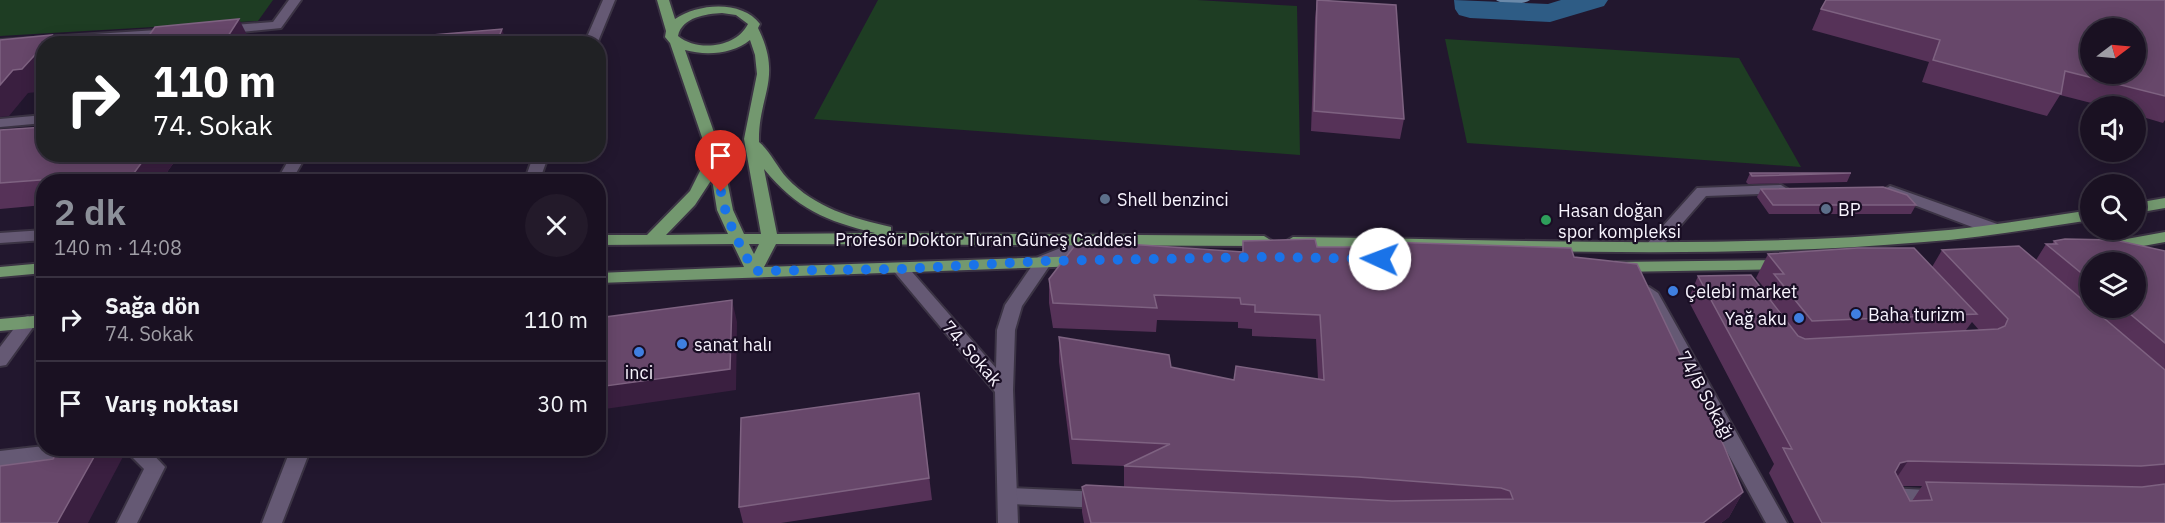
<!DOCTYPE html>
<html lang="tr">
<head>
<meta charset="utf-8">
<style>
  :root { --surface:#1a1122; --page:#231a2a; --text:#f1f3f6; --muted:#9f9da5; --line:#383140; --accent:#8c9099 }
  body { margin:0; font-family:"IBM Plex Sans",sans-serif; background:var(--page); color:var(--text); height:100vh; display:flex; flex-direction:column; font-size:22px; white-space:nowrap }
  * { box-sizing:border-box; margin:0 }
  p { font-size:20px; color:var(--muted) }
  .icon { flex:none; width:33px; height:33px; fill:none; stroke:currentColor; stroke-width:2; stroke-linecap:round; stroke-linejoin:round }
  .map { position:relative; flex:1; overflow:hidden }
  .side { position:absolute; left:36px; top:174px; width:570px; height:282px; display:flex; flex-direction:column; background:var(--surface); border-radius:24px; box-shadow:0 3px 15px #0003,0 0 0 2px var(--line) }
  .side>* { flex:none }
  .guide { position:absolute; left:36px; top:36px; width:570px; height:126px; border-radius:24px; box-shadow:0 3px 15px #0003,0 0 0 2px var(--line); background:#202124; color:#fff; overflow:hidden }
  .needle { width:39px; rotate:74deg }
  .fabs { position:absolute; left:2080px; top:18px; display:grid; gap:12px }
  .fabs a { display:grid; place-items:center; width:66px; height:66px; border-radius:50%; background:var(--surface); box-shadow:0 3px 15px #0003,0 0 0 2px var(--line); font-size:30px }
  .pin { position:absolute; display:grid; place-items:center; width:51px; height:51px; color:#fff; margin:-62px -26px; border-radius:50% 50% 50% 0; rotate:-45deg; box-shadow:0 0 6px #0007 }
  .pin .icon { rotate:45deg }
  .me { position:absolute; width:66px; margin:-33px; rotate:272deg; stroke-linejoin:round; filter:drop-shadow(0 0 4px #0008) }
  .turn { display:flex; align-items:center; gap:21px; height:126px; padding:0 18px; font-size:27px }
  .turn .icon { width:78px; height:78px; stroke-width:2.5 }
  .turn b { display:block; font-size:42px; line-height:51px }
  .round { display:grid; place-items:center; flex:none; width:63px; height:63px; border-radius:32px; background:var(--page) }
  .overview { display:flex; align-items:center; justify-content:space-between; height:102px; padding:0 18px }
  h1 { font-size:36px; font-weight:600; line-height:45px; color:var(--accent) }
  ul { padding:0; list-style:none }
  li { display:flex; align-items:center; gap:18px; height:84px; padding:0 18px; border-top:2px solid var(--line) }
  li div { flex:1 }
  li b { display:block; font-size:22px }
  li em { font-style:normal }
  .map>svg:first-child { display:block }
  .green { fill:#1e3d23 }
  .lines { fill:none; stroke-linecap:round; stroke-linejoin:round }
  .stream { fill:#6a89a9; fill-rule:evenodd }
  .canal { fill:#2e5c85; fill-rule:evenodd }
  .service-casing { stroke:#3b3344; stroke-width:4 }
  .minor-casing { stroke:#3b3344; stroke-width:4 }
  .secondary-casing { stroke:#3b3344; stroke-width:4 }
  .primary-casing { stroke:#3b3344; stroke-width:4 }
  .service { fill:#655974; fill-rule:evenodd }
  .minor { fill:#655974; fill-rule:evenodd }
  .secondary { fill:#655974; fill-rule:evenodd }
  .primary { fill:#73986f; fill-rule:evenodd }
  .wall { fill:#563258; fill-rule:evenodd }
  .shaded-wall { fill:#3a1f40 }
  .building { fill:#67476a; stroke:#7e6281; stroke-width:1.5; fill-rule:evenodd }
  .route { stroke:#1a73e8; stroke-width:10; stroke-dasharray:0 18 }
  .service-dot { fill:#5c6f8a; stroke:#190e24; stroke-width:2 }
  .leisure-dot { fill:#2e9e5b; stroke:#190e24; stroke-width:2 }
  .shop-dot { fill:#3f7fe0; stroke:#190e24; stroke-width:2 }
  .labels { text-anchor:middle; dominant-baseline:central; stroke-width:4.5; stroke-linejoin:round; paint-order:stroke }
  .poi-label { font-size:18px; fill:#f7f3fd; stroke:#190e24; text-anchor:start }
  .street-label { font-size:18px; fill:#f7f3fd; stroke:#190e24 }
</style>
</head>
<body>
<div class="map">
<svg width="2165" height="523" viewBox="0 0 2165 523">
  <rect width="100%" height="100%" fill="#22172e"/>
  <!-- green -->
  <path class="green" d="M0,0H273L258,21L0,36Z
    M878,0H1197L1297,6L1300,155L814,119Z
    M1445,39L1739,58L1801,167L1467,143Z"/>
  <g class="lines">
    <!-- stream -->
    <path class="stream" d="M1496,0H1530C1523,5 1503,5 1496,0Z"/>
    <!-- canal -->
    <path class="canal" d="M1454,0L1548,4L1561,0H1608L1604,6L1550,22L1470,18L1459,15L1455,9Z"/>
    <!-- service casing -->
    <g class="service-casing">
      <path id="service" d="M289,0H301L281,28L222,34L216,30L222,26L273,22Z
        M603,0H615L597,44H584Z
        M173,29L178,30V36L0,48V40Z
        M44,115V123L0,127V119Z
        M292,154H307L291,182H276Z
        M534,154H549L539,182H524Z
        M1781,185L1789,190L1786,193L1706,196L1660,249L1654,250L1646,245L1697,188Z
        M1890,186L2000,225L2002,229L2000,233H1988L1885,194L1882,191Z
        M44,230V240L0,243V233Z
        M28,316L37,322L6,365L0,366V347L22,318Z
        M44,446V448H92L89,453L82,455L0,467V451Z
        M123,448H147L165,467L137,523H117L144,469Z"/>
    </g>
    <!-- minor casing -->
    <g class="minor-casing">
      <path id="minor" d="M1649,287L1658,293L1787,523H1766L1640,293Z
        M291,448H311L282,523H262Z
        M1009,488L1102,492L1109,494L1112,500L1109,506L1102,508L1009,504L1002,502L999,496L1002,490Z
        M1891,488L1943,491L1946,497L1943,503L1905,504L1913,523H1893L1881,496L1884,490Z"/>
    </g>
    <!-- secondary casing -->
    <g class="secondary-casing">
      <path id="secondary" d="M1093,235L1101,240L1099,244L1050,265L1022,306L1015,330L1013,390L1018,523H998L995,392L892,269L900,264L906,265L996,368L997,330L1005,305L1038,257Z"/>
    </g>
    <!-- primary casing -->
    <g class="primary-casing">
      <path id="primary" d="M657,0H669L675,19C699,3 742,0 760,24L758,28C783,79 758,95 759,142C770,151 777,167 787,178C815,208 852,218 891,227V233L1264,236L1272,241L1264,246L776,244L764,267L1083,256L1091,261L1083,266L598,283V273L744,267L733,244L598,245V235H647L690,191L708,155L670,43L665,37L666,31ZM722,13L736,15L748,24C736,48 697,52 678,36C682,17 706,14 722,13ZM750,40L755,55L757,74L744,139L761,234H744L733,210L722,155L685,50C706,56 733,54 750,40ZM764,169C797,209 826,221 875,233L777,234ZM712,179L717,210L728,234L666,235L695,205ZM749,244H759L754,254Z
        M2165,198V208L2136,213V203Z
        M2091,210V220C2036,228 1980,238 1924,242C1715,260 1503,249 1293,247L1285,242L1293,237C1503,239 1715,250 1924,232C1980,228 2036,218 2091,210Z
        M2165,232V242L2110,252L2102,247L2110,242Z
        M1785,260L1791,261L1793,265L1791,269L1616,272L1608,267L1616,262Z
        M44,263V273L0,277V267Z
        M44,315V327L0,331V319Z"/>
    </g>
    <!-- service -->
    <use href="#service" class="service"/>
    <!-- minor -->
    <use href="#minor" class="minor"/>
    <!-- secondary -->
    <use href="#secondary" class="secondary"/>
    <!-- primary -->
    <use href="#primary" class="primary"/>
  </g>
  <!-- wall -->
  <path class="wall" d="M1317,0L1404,119L1400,139L1311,131L1315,18Z
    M2165,0V120L2163,123L2136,115V106H2103L2060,95L2047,116L1922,82L1929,62L1812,30L1821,9Z
    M0,130L180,154L160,182H44V205L0,209Z
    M1750,173H1851L1847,182L1748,184L1746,182Z
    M1761,189L1916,205L1911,214H1769L1757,197Z
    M1243,241L1317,247H1386L1387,242L1574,257L1743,492L1729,517L1721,523H1084L1082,512V487H1124V466L1072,464L1059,362V337L1171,367L1234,380L1318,379L1316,339L1252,336V329L1238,328V322L1157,320L1156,332L1053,328L1049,303V279L1242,252Z
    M2054,241L2165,251V523H1794L1769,473L1774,464L1688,300L1698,276L1765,293L1766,290L1756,278L1768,254L1932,267L1942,250L2036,260L2046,244H2052ZM2091,262L2136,308H2091ZM1972,322L1979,330H1966ZM1903,486H1922L1912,501H1910Z
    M919,393L932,500L781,523H743L739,507Z"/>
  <!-- shaded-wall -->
  <path class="shaded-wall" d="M239,19L250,41L248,44H223Z
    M502,29L507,44H496Z
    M52,35L57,44H45Z
    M44,45V84L37,92L28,93L9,116L0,117V85L13,70Z
    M148,154H180L160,182H140L134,173Z
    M732,300L737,322L736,390L598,410V387Z
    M99,448H123L125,453L88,523H57Z
    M1908,461L1891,486L1883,488L1900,463Z
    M1743,492L1729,517L1721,523H1703Z"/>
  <!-- building -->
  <path class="building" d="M1317,0L1396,5L1404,119L1314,111Z
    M1826,0H2165V96L2065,71L2061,94L1933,60L1940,40L1821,9ZM2091,28H2136V74H2091Z
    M239,19L223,44H143L155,27Z
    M502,29L496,44H371L373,40Z
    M52,35L45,44H44V45L22,69L13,70L0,85V40Z
    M44,127V154H148L134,173L0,183V130Z
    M1750,173H1851L1752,176Z
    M1883,187L1907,195L1916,205H1773L1761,189Z
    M1315,239L1317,247H1388L1387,242L1571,248L1574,257L1637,264L1724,446L1743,492L1703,523H1091L1082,487L1086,485L1392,501L1513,499L1510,491L1501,488L1358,477L1124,466L1170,444L1072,439L1059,337L1169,355L1171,367L1234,380L1236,366L1324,380L1320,315L1255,312V305L1241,304L1240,298L1154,295L1157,308L1053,303L1049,279L1076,244H1127L1243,252V241Z
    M2065,239L2115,240L2165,251V343L2123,308H2136V262H2091V281L2046,244H2057L2054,241Z
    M2019,246L2165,370V464L2141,466L1908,461L1900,463L1895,472L1910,501L1932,500L1926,482L2142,487L2165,484V523H1822L1783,448L1792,449L1698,276L1751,275L1798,336L1805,339L1998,329L2005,326L2008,319L1942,250Z
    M1858,248H1914L1977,314L1812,321L1774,274H1784L1768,254Z
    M732,300L730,369L598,387V318Z
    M919,393L929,478L739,507L741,418Z
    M60,448H99L57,523H0V466L53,459Z"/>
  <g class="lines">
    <!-- route -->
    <path class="route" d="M721,192C726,221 740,245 754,271L900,269L1044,261L1266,257L1380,259"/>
  </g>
  <!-- markers -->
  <g class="service-dot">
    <circle cx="1105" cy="199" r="6"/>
    <circle cx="1826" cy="209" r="6"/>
  </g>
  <circle class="leisure-dot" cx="1546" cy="220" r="6"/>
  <g class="shop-dot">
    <circle cx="1673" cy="291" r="6"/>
    <circle cx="1856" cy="314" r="6"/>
    <circle cx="1799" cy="318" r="6"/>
    <circle cx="682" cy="344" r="6"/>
    <circle cx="639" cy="352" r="6"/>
  </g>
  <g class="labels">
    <!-- poi labels -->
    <g class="poi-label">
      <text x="1117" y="199">Shell benzinci</text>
      <text x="1838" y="209">BP</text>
      <text x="1558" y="210">Hasan doğan<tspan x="1558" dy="21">spor kompleksi</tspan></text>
      <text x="1685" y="291">Çelebi market</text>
      <text x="1868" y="314">Baha turizm</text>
      <text x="1787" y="318" text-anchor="end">Yağ aku</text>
      <text x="694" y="344">sanat halı</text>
      <text x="639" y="372" text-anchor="middle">inci</text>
    </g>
    <!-- street labels -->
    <g class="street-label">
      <text x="986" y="239">Profesör Doktor Turan Güneş Caddesi</text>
      <text transform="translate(972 353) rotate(49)">74. Sokak</text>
      <text transform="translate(1706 395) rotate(61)">74/B Sokağı</text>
    </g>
  </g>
</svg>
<div class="fabs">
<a><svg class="needle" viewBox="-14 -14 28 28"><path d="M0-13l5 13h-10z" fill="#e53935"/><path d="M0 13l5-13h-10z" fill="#9f9da5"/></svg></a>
<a><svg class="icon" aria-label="sound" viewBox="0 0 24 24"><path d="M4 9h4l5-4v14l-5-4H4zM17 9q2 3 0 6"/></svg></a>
<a><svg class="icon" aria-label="search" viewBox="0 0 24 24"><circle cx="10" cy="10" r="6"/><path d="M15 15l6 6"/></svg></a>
<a><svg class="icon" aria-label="layers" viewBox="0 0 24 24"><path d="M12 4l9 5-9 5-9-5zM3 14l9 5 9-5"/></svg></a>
</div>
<div class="pin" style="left:721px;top:192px;background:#d93025"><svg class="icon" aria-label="arrive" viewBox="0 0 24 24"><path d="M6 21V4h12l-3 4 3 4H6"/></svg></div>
<svg class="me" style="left:1380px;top:259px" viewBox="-20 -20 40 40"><circle r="19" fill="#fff"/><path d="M0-13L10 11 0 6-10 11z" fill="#1a73e8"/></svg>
<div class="guide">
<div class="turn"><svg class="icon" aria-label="right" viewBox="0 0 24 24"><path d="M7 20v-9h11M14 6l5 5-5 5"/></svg><div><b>110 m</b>74. Sokak</div></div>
</div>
<section class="side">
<div class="overview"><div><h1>2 dk</h1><p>140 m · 14:08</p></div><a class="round"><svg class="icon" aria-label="close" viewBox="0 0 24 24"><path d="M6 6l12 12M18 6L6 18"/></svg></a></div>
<ul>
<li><svg class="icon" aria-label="right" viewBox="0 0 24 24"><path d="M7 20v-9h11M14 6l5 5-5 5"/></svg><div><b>Sağa dön</b><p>74. Sokak</p></div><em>110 m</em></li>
<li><svg class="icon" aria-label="arrive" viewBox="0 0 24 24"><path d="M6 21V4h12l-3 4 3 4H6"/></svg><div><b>Varış noktası</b></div><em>30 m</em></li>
</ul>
</section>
</div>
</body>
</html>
